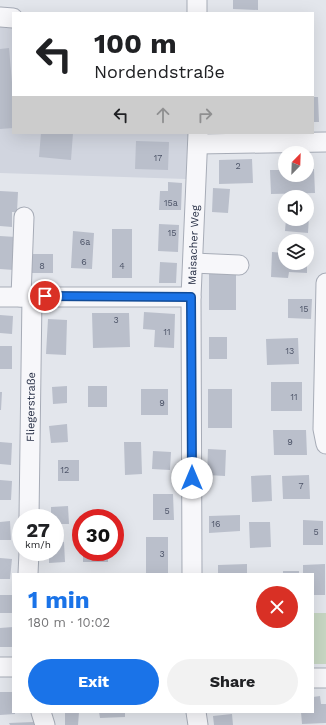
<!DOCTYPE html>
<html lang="en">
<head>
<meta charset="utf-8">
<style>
  :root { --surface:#fff; --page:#f2f2f2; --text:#202124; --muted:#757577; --accent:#1a73e8 }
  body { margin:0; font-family:"Work Sans",sans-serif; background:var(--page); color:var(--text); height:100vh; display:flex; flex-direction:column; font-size:15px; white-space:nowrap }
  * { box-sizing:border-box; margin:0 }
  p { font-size:13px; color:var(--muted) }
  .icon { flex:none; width:22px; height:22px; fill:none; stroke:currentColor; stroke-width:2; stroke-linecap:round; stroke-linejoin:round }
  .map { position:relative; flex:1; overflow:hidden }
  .sheet { position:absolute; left:12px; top:573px; width:302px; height:140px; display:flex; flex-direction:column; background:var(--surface); border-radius:0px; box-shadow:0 4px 16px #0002 }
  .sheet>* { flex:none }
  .guide { position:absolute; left:12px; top:12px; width:302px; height:122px; border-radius:0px; box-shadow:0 4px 16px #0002; background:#fff; color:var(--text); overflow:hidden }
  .needle { width:26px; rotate:23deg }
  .tools { position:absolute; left:278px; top:146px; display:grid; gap:8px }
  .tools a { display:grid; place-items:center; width:36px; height:36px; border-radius:50%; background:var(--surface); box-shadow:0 4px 16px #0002; font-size:20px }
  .speed { position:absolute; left:12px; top:509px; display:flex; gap:8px; font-size:20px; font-weight:700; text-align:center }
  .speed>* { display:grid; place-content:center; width:52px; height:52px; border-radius:50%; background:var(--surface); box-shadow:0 4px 16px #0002; line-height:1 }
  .speed small { font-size:10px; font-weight:400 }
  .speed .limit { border:6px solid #d22; background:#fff; color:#111 }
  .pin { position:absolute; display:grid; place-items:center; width:34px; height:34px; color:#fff; margin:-17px; border:2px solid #fff; border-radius:50%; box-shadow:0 1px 4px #0007 }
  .me { position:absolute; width:44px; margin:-22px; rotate:0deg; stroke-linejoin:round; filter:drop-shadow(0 0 3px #0008) }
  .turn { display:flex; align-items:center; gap:14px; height:84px; padding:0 16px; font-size:18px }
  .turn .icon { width:52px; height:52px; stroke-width:2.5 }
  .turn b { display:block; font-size:28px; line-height:34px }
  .lanes { display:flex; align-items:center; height:38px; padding:0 16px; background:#0003; justify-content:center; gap:20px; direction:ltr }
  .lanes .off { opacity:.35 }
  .round { display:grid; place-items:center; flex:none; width:42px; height:42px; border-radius:21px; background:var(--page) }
  .headline { display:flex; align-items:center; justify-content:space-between; height:68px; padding:0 16px }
  h1 { font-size:24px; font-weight:700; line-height:30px; color:var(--accent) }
  .cta { display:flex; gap:8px; margin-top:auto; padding:8px 16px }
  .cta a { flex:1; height:46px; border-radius:24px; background:var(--accent); color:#fff; font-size:16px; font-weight:700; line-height:46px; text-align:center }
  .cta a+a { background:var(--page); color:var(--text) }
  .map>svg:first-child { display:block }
  .built { fill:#d1d5df }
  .green { fill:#c7d7c3 }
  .building { fill:#babfcb }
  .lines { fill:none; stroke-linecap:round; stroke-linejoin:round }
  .minor-casing { stroke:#a7acb7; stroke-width:21 }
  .minor { stroke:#f7f7fa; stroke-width:19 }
  .route-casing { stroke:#114b97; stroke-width:10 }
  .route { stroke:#1a73e8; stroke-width:7 }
  .labels { text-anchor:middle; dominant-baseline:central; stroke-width:3; stroke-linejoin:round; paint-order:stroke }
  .number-label { font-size:9px; fill:#4d5468 }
  .street-label { font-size:11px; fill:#293147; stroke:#f3f5f9 }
</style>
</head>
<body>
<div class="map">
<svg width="326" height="725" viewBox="0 0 326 725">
  <rect width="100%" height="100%" fill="#e3e6ec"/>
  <!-- built -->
  <path class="built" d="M0,23H13V133H188L186,179L0,173Z"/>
  <!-- green -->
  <path class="green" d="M313,613H326V664H313Z"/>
  <!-- building -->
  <path class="building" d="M233,0H258V10L233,9Z
    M9,48L13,94V128L0,129V49Z
    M313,97H318L319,122H313Z
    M41,133H73L71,160L39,157Z
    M136,141L169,142L168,170L135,169Z
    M252,159L253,183L219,184V160Z
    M307,169H314L315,193L271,194L270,170H285V175H307Z
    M168,182L182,183L181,210H159L160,191H168Z
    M213,188L230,189L228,213L212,212Z
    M0,191L18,192L17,212H12V227L0,226Z
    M307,216H309L308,233L285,231L286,219H307Z
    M159,224L179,225L178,252L158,251Z
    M112,229H132V278H112Z
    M73,231L94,233L92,269L71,268Z
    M0,236L16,237L14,270L0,269Z
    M272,252L285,253V263H307V273L289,272L288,278L271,277Z
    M29,254H53V273H29Z
    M160,262L177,263L176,283H159Z
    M209,274H236V310H209Z
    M288,299H312L311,319L288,318Z
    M144,312L175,314L174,348L154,347L155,330L143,329Z
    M92,313H129L130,347L93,348Z
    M0,315L13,316L12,334L0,333Z
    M48,319L67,320L66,355L46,354Z
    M209,337H227V359H209Z
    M298,338L299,364L267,365L266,339Z
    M0,346H12V369H0Z
    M271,382H302V411H271Z
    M67,386V403L53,404L52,387Z
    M88,386H107V407H88Z
    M141,389H168V415H141Z
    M208,389H232V428H208Z
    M0,392H2L1,410H0Z
    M67,424L68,442L51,443L49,426Z
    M273,430H306L307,455H274Z
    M0,442L12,443L11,465L0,464Z
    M124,442H141L142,474L125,475Z
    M208,449L226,450L225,476L207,475Z
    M153,451L171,452L170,470L152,469Z
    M58,460H79V481H58Z
    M271,475L272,501L252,502L251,476Z
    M309,475L310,499H283L282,476Z
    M0,480L12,481L11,500H0Z
    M153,494H173L174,520H153Z
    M68,506L69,524H55V518H51V507Z
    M240,515V531L209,533V516Z
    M303,520L323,521V545H303Z
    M10,521L11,540H0V522Z
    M249,522H270L271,547L250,548Z
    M146,537H168V574H146Z
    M55,542H64L65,562L49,563V552H55Z
    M83,552H108V562H83Z
    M0,558L12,559L10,579H0Z
    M247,564V574H218V565Z
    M325,564V595H313V574H303V565Z
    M283,571H299V574H283Z
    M0,595H13V613H0Z
    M13,627V647H0V628Z
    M0,692H13V712H15V714L0,715Z
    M320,696L321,704H326V723L302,724L301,712H313V697Z
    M65,712H79L78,725H65Z
    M99,712H125V717L100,718Z
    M232,714L233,725H214L213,716Z
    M34,722V725H10L9,723Z"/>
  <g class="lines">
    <!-- minor casing -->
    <g class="minor-casing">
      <g id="minor">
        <path d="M197,0V13"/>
        <path d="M0,17L13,18"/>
        <path d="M198,144L326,142"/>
        <path d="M193,263L239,265"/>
        <path d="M326,283L323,429L326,444"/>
        <path d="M0,297H191"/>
        <path d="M21,297L24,217"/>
        <path id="s1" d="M29,518L32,296"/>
        <path d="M28,574L29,552"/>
        <path id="s2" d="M192,574L191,297L198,133"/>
        <path d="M0,667H13"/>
        <path d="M313,678H326"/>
        <path d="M41,712L45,725"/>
        <path d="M196,712L198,725"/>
      </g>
    </g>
    <!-- minor -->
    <use href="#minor" class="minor"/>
  </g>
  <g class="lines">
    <!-- route casing -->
    <g class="route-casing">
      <path id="route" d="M45,296L191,297L192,478"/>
    </g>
    <!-- route -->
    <use href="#route" class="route"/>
  </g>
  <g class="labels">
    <!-- number labels -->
    <g class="number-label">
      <text x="158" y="158">17</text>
      <text x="238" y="166">2</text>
      <text x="171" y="203">15a</text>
      <text x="172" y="233">15</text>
      <text x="85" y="242">6a</text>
      <text x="84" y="262">6</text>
      <text x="42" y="266">8</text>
      <text x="122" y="266">4</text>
      <text x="304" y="309">15</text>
      <text x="116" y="320">3</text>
      <text x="167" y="332">11</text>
      <text x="290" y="351">13</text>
      <text x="294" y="397">11</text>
      <text x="162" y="403">9</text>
      <text x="290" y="442">9</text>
      <text x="65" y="470">12</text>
      <text x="301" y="486">7</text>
      <text x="167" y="511">5</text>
      <text x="216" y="524">16</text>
      <text x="316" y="532">5</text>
      <text x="162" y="554">3</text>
    </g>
    <!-- street labels -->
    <g class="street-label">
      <text stroke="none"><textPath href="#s2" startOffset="329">Maisacher Weg</textPath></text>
      <text stroke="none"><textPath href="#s1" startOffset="111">Fliegerstraße</textPath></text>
    </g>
  </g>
</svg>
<div class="tools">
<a><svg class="needle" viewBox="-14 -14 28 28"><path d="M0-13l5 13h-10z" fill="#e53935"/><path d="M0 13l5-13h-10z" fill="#757577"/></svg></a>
<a><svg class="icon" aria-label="sound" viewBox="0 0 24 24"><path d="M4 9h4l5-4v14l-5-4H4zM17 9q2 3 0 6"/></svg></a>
<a><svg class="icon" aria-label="layers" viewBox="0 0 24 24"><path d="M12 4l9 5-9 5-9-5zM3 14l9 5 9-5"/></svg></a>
</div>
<div class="speed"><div>27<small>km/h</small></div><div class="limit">30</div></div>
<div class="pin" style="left:45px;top:296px;background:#d93025"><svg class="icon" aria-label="arrive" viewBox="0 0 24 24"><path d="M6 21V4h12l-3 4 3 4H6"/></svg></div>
<svg class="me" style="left:192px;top:478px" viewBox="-20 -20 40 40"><circle r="19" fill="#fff"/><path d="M0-13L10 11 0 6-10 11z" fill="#1a73e8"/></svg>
<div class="guide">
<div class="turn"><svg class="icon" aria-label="left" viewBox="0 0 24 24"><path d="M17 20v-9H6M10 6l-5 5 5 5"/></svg><div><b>100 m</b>Nordendstraße</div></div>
<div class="lanes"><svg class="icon" aria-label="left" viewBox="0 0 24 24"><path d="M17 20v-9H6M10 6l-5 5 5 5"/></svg><svg class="icon off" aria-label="ahead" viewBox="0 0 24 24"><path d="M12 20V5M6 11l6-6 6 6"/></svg><svg class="icon off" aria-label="right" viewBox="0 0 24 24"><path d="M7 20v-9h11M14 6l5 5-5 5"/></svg></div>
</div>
<section class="sheet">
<div class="headline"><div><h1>1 min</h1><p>180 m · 10:02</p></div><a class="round" style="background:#d93025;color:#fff"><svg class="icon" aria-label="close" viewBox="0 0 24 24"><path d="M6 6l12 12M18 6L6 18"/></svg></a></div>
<div class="cta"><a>Exit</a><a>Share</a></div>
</section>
</div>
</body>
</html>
